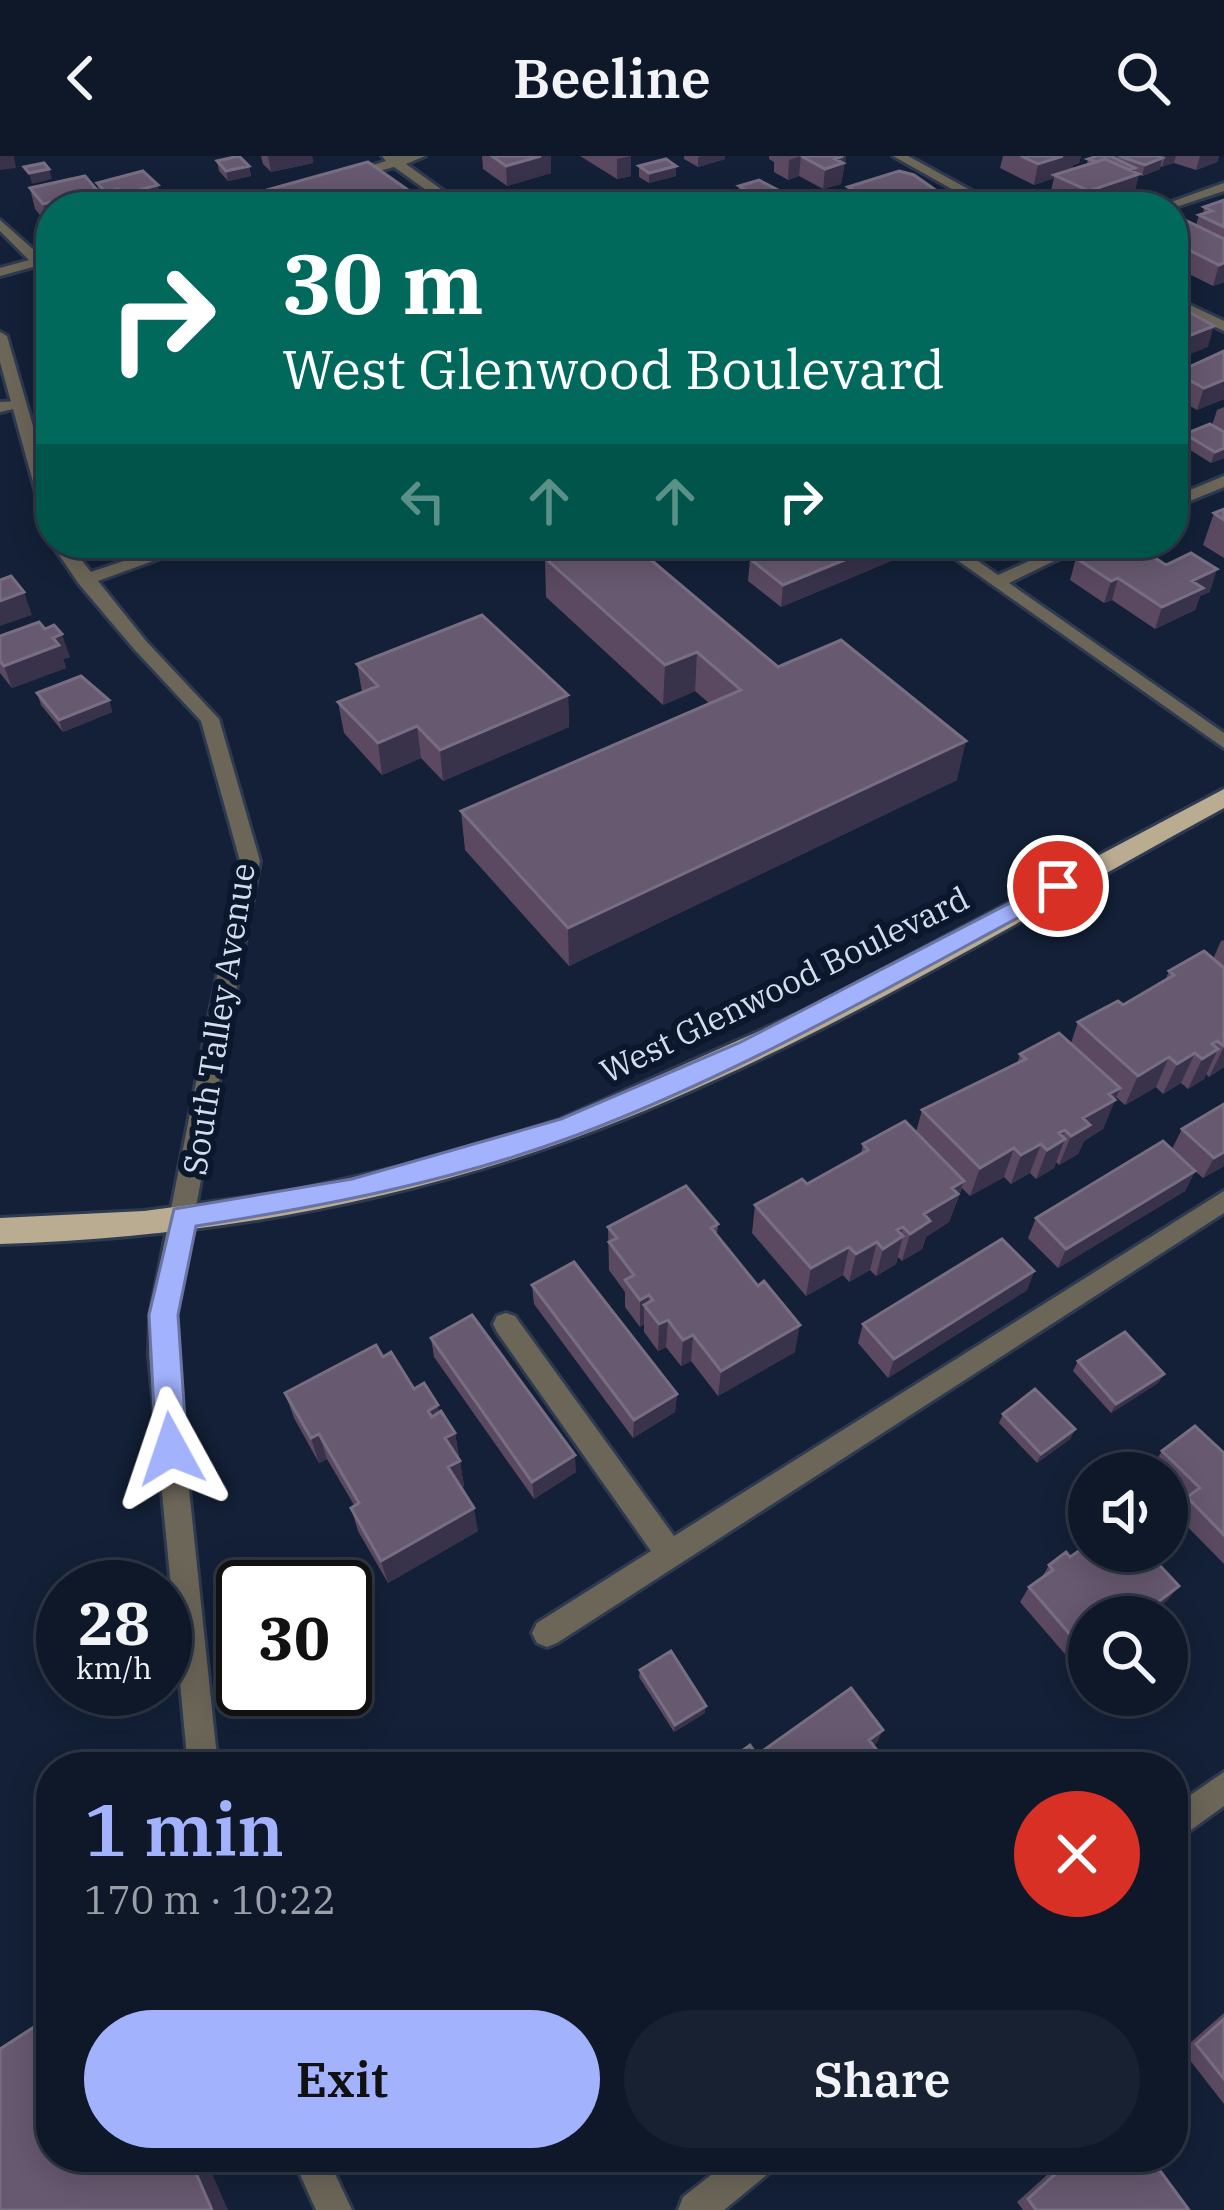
<!DOCTYPE html>
<html lang="en">
<head>
<meta charset="utf-8">
<style>
  :root { --surface:#0e1829; --page:#172131; --text:#f1f3f6; --muted:#9ba0a8; --line:#2e3746; --accent:#a2b2fd }
  body { margin:0; font-family:"IBM Plex Serif",serif; background:var(--page); color:var(--text); height:100vh; display:flex; flex-direction:column; font-size:45px; white-space:nowrap }
  * { box-sizing:border-box; margin:0 }
  p { font-size:39px; color:var(--muted) }
  .icon { flex:none; width:66px; height:66px; fill:none; stroke:currentColor; stroke-width:2; stroke-linecap:round; stroke-linejoin:round }
  .map { position:relative; flex:1; overflow:hidden }
  .side { position:absolute; left:36px; top:1596px; width:1152px; height:420px; display:flex; flex-direction:column; background:var(--surface); border-radius:48px; box-shadow:0 6px 30px #0003,0 0 0 3px var(--line) }
  .side>* { flex:none }
  .banner { position:absolute; left:36px; top:36px; width:1152px; height:366px; border-radius:48px; box-shadow:0 6px 30px #0003,0 0 0 3px var(--line); background:#00695c; color:#fff; overflow:hidden }
  .buttons { position:absolute; left:1068px; top:1296px; display:grid; gap:24px }
  .buttons a { display:grid; place-items:center; width:120px; height:120px; border-radius:50%; background:var(--surface); box-shadow:0 6px 30px #0003,0 0 0 3px var(--line); font-size:60px }
  .speed { position:absolute; left:36px; top:1404px; display:flex; gap:24px; font-size:60px; font-weight:700; text-align:center }
  .speed>* { display:grid; place-content:center; width:156px; height:156px; border-radius:50%; background:var(--surface); box-shadow:0 6px 30px #0003,0 0 0 3px var(--line); line-height:1 }
  .speed small { font-size:30px; font-weight:400 }
  .speed .limit { border:6px solid #111; border-radius:18px; background:#fff; color:#111 }
  .pin { position:absolute; display:grid; place-items:center; width:102px; height:102px; color:#fff; margin:-51px; border:6px solid #fff; border-radius:50%; box-shadow:0 3px 12px #0007 }
  .me { position:absolute; width:132px; margin:-66px; rotate:355deg; stroke-linejoin:round; filter:drop-shadow(0 0 9px #0008) }
  .turn { display:flex; align-items:center; gap:42px; height:252px; padding:0 48px; font-size:54px }
  .turn .icon { width:156px; height:156px; stroke-width:2.5 }
  .turn b { display:block; font-size:84px; line-height:102px }
  .lanes { display:flex; align-items:center; height:114px; padding:0 48px; background:#0003; justify-content:center; gap:60px; direction:ltr }
  .lanes .off { opacity:.35 }
  .round { display:grid; place-items:center; flex:none; width:126px; height:126px; border-radius:63px; background:var(--page) }
  .headline { display:flex; align-items:center; justify-content:space-between; height:204px; padding:0 48px }
  h1 { font-size:72px; font-weight:600; line-height:90px; color:var(--accent) }
  .cta { display:flex; gap:24px; margin-top:auto; padding:24px 48px }
  .cta a { flex:1; height:138px; border-radius:72px; background:var(--accent); color:#111; font-size:48px; font-weight:600; line-height:138px; text-align:center }
  .cta a+a { background:var(--page); color:var(--text) }
  header { display:flex; justify-content:space-between; align-items:center; height:156px; padding:0 48px; background:var(--surface); font-size:54px; font-weight:600 }
  .map>svg:first-child { display:block }
  .lines { fill:none; stroke-linecap:round; stroke-linejoin:round }
  .service-casing { stroke:#2e3a50; stroke-width:6 }
  .minor-casing { stroke:#2e3a50; stroke-width:6 }
  .primary-casing { stroke:#2e3a50; stroke-width:6 }
  .service { fill:#6c6659; fill-rule:evenodd }
  .minor { fill:#6c6659; fill-rule:evenodd }
  .primary { fill:#b9ac91; fill-rule:evenodd }
  .wall { fill:#5a4961 }
  .shaded-wall { fill:#38324a }
  .building { fill:#675970; stroke:#786e83; stroke-width:3 }
  .route { fill:#a2b2fd; stroke:#6974a4; stroke-width:3 }
  .labels { text-anchor:middle; dominant-baseline:central; stroke-width:12; stroke-linejoin:round; paint-order:stroke }
  .street-label { font-size:33px; fill:#d4dded; stroke:#0a172d }
</style>
</head>
<body>
<header><svg class="icon" aria-label="back" viewBox="0 0 24 24"><path d="M15 5l-7 7 7 7"/></svg>Beeline<svg class="icon" aria-label="search" viewBox="0 0 24 24"><circle cx="10" cy="10" r="6"/><path d="M15 15l6 6"/></svg></header>
<div class="map">
<svg width="1224" height="2054" viewBox="0 0 1224 2054">
  <rect width="100%" height="100%" fill="#132037"/>
  <g class="lines">
    <!-- service casing -->
    <g class="service-casing">
      <path id="service" d="M0,64L44,103V109H34L0,75Z
        M0,246L19,245L27,250L0,256Z"/>
    </g>
    <!-- minor casing -->
    <g class="minor-casing">
      <path id="minor" d="M425,0L406,8L466,51H450L394,11L346,24L340,20L386,5L382,0Z
        M893,0H908L1001,51H984Z
        M1224,27V35L1173,52L1157,51Z
        M51,98V106L0,120V112Z
        M1173,141L1224,165V175L1173,151Z
        M0,176L7,180L51,333V367L43,362L0,206Z
        M1224,320V331L1173,352V341Z
        M51,387H68L91,416L177,387H202L98,425L146,485L219,563L260,705L176,1159L175,1199L218,1611H188L149,1199L150,1159L240,705L201,565L134,493L79,428Z
        M933,387H952L998,419L1069,387H1091L1009,427L1224,577V592Z
        M1224,1035V1057L557,1487L547,1491L537,1487L532,1477L537,1467L651,1395L497,1176L493,1168L497,1160L506,1157L515,1160L674,1380Z
        M1224,1616V1650L1173,1687V1651Z
        M292,2001H327L352,2054H316Z
        M734,2001H779L774,2013L724,2054H678L683,2041Z"/>
    </g>
    <!-- primary casing -->
    <g class="primary-casing">
      <path id="primary" d="M1224,633V652C1013,767 804,897 577,981C391,1049 198,1082 0,1088V1062L144,1055L289,1036L431,1004L559,964L809,853Z"/>
    </g>
    <!-- service -->
    <use href="#service" class="service"/>
    <!-- minor -->
    <use href="#minor" class="minor"/>
    <!-- primary -->
    <use href="#primary" class="primary"/>
  </g>
  <!-- wall -->
  <path class="wall" d="M261,0H312L313,7L271,16L263,8Z
    M482,0H551V17L507,30L483,13Z
    M580,0H631V20L617,23Z
    M684,0H725V3L698,11L684,3Z
    M769,0H846L841,28L823,33L799,20L788,24L774,16V6L769,3Z
    M1003,0H1081L1079,7L1073,9L1072,13L1087,8L1088,3L1097,0H1219L1217,6L1196,14L1174,7L1160,11V13L1142,20L1139,18L1134,38L1096,51H1075L1050,39L1054,22L1034,29L1000,12Z
    M217,5L249,10L251,20L228,25L219,15Z
    M368,6L419,51H224L223,46Z
    M639,10H676V20L649,27L639,21Z
    M97,27L160,40L125,49L120,44L108,47L99,37Z
    M739,30L778,34L777,45L757,51L738,41Z
    M848,31L931,49L970,51H844Z
    M30,32L98,42L105,51H51V68L48,69L35,53Z
    M1224,44V126L1213,130L1173,110V65L1196,69L1199,59L1203,58L1204,51Z
    M1224,195V243L1197,254L1173,240V228L1176,217Z
    M1224,251V302L1211,307L1182,289L1185,278L1212,269L1217,254Z
    M1224,353V402L1203,389L1214,357Z
    M788,387H894L891,405L781,451L748,425L750,403Z
    M1086,392L1210,436L1200,440L1195,454L1155,473L1112,444L1104,447L1070,424L1076,402L1085,398Z
    M545,402L778,511L957,624L569,810L465,694L461,655L710,548L695,535L663,549L546,441Z
    M45,473L70,501L63,503L66,512L12,532L0,517V480Z
    M357,508L568,539L569,571L443,625L421,602L382,619L344,577L338,546L362,536Z
    M37,537L109,544L112,556L63,576L41,549Z
    M1224,784V911L1209,921L1206,918L1204,923L1188,933L1181,927L1163,938L1156,931L1125,949L1116,941L1103,973L1084,985L1078,998L1059,1009L1056,1006L1054,1012L1036,1023L1030,1017L1011,1028L1004,1021L970,1040L962,1032L949,1066L926,1081L922,1093L902,1105L898,1101L896,1108L876,1120L870,1114L849,1126L843,1119L806,1140L752,1077L755,1049L807,1028L861,998L863,988L916,976L922,954L1017,908L1020,898L1071,887L1078,866L1123,849L1165,825L1169,815L1213,803L1221,785Z
    M1224,948V1010L1203,1022L1195,1015L1185,1035L1058,1112L1028,1082L1036,1062L1172,993L1182,973Z
    M718,1068L717,1079L795,1196L718,1240L691,1205L681,1210L666,1191L658,1195L644,1176V1168L640,1171L625,1151V1136L609,1114L608,1071Z
    M1034,1115L1027,1134L888,1222L858,1187L863,1168Z
    M532,1129L677,1238L675,1256L633,1282L534,1148Z
    M431,1182L576,1316L534,1343L434,1201Z
    M383,1201L439,1256L455,1277L464,1330L461,1331L478,1375L388,1427L358,1375L351,1352L354,1349L327,1303L319,1307L294,1262L285,1237Z
    M1078,1205L1164,1218L1158,1227L1111,1257L1073,1215Z
    M1003,1258L1075,1273L1070,1283L1037,1307L999,1267Z
    M1162,1295L1224,1297V1408L1175,1358L1184,1345L1167,1328V1317H1156L1151,1312Z
    M1155,1395L1151,1400L1167,1445L1089,1461V1503L1077,1512L1020,1446L1029,1431L1041,1423L1049,1409L1070,1401Z
    M640,1514L705,1557L674,1576L639,1521Z
    M1224,1857V1948L1182,1894Z
    M1067,2001H1150L1189,2054H1023L1017,2046Z"/>
  <!-- shaded-wall -->
  <path class="shaded-wall" d="M0,0H14L16,12L0,14Z
    M268,0H312L313,7L271,16Z
    M541,0H551V17L507,30L506,10Z
    M631,0V20L617,23V3Z
    M702,0H725V3L698,11V1Z
    M801,0L799,20L788,24L789,4Z
    M833,0L838,2L846,0L841,28L823,33L825,13Z
    M1063,0H1081L1079,7L1073,9L1071,16L1054,19V22L1034,29L1038,8Z
    M1165,0H1176L1174,7L1162,11Z
    M1200,0H1219L1217,6L1196,14Z
    M1162,2L1160,13L1142,20L1145,9Z
    M249,10L251,20L228,25L226,15Z
    M676,10V20L649,27V17Z
    M1135,12L1133,20L1139,18L1134,38L1096,51H1085L1089,35Z
    M49,13L52,23L32,28L29,17Z
    M158,29L160,40L125,49L123,38Z
    M118,33L120,44L108,47L106,36Z
    M934,33L931,51H882V49Z
    M778,34L777,45L758,51L759,41Z
    M348,36L350,51H293Z
    M418,41L419,51H384Z
    M870,42L868,51H858L859,45Z
    M66,43L68,51H51V68L48,69L43,48Z
    M1224,107V126L1213,130L1219,109Z
    M1214,170L1208,191L1173,205V186Z
    M1224,224V243L1197,254L1204,232Z
    M1224,292V302L1211,307L1215,296Z
    M886,387H894L891,405L781,451L783,429Z
    M1217,413L1210,436L1200,440L1195,454L1155,473L1162,451L1192,425Z
    M1118,422L1112,444L1104,447L1111,425Z
    M24,436L32,459L0,470V445Z
    M62,478L70,501L63,503L66,512L12,532L4,510L53,482Z
    M697,496L695,535L663,549L665,509Z
    M568,539L569,571L443,625L440,594Z
    M109,544L112,556L63,576L59,564Z
    M417,570L421,602L382,619L378,587Z
    M966,585L957,624L569,810L568,772Z
    M1217,885L1211,897L1218,893L1204,923L1188,933L1202,903L1212,888Z
    M1224,891V911L1209,921Z
    M1195,897L1181,927L1163,938L1177,908Z
    M1169,901L1156,931L1125,949L1138,920Z
    M1120,932L1103,973L1084,985L1078,998L1059,1009L1071,980L1083,962L1109,938Z
    M1065,974L1060,986L1065,983L1054,1012L1036,1023L1047,994L1059,977Z
    M1041,988L1030,1017L1011,1028L1021,999Z
    M1014,992L1004,1021L970,1040L980,1012Z
    M1224,996V1010L1203,1022L1214,1002Z
    M1195,1015L1185,1035L1058,1112L1066,1093Z
    M964,1025L949,1066L926,1081L922,1093L902,1105L910,1078L924,1058L952,1032Z
    M903,1071L900,1082L903,1080L896,1108L876,1120L883,1093L897,1074Z
    M877,1086L870,1114L849,1126L856,1098Z
    M849,1091L843,1119L806,1140L811,1112Z
    M1034,1115L1027,1134L888,1222L894,1203Z
    M649,1139L648,1154L644,1149V1168L640,1171V1144Z
    M668,1164L666,1191L658,1195L659,1168Z
    M800,1169L795,1196L718,1240L721,1215Z
    M693,1179L691,1205L681,1210L683,1184Z
    M1164,1218L1158,1227L1111,1257L1116,1248Z
    M677,1238L675,1256L633,1282L634,1264Z
    M438,1249L443,1274L428,1255Z
    M1075,1273L1070,1283L1037,1307L1041,1298Z
    M455,1277L459,1302L450,1307L445,1282Z
    M319,1278L327,1303L319,1307L311,1282Z
    M575,1299L576,1316L534,1343L532,1326Z
    M460,1305L464,1330L453,1335L448,1311Z
    M474,1352L478,1375L388,1427L381,1405Z
    M1179,1430L1167,1445L1146,1461L1158,1446Z
    M1089,1496V1503L1077,1512L1087,1498Z
    M706,1550L705,1557L674,1576L675,1569Z
    M883,1574L877,1587L863,1597L869,1584Z
    M189,2001H205L228,2054H212Z"/>
  <!-- building -->
  <path class="building" d="M239,0L249,10L226,15L217,5Z
    M492,0H541L506,10Z
    M801,0H843L835,3L843,7L825,13Z
    M1021,0H1063L1038,8Z
    M1097,0H1110L1135,12L1130,14L1105,3L1096,6L1088,3Z
    M1119,0H1157L1162,2L1145,9Z
    M666,3L676,10L649,17L639,10Z
    M1105,3L1139,18L1089,35L1054,19Z
    M368,6L418,41L384,51H368L348,36L293,51H229L223,46Z
    M44,7L49,13L29,17L24,11Z
    M143,15L158,29L123,38L118,33L106,36L97,27Z
    M899,15L914,19L934,33L882,49L870,42L859,45L846,38L855,35L848,31Z
    M85,20L97,34L92,35L104,48L91,51H73L66,43L43,48L30,32Z
    M759,24L778,34L759,41L739,30Z
    M596,41L611,50L630,44L641,51H568Z
    M952,41L970,51H925Z
    M1224,44V71L1199,59L1212,55L1204,51Z
    M1181,62L1224,83V107L1219,109L1173,86V65Z
    M1184,153L1214,170L1173,186V157Z
    M1224,195V224L1204,232L1176,217Z
    M1210,268L1224,276V292L1215,296L1185,278Z
    M1224,353V364L1214,357Z
    M584,387H631L778,511L841,484L966,585L568,772L461,655L741,534L697,496L665,509L545,402Z
    M788,387H886L783,429L750,403Z
    M1103,387H1132L1166,409L1191,397L1217,413L1192,425L1203,432L1162,451L1118,422L1111,425L1076,402L1091,395L1086,392Z
    M11,420L24,436L0,445V424Z
    M482,459L568,539L440,594L417,570L378,587L338,546L378,530L357,508Z
    M39,466L45,473L54,469L62,478L53,482L59,489L4,510L0,505V480Z
    M81,520L109,544L59,564L37,537Z
    M1204,795L1224,812V890L1217,885L1212,888L1218,893L1202,903L1195,897L1177,908L1169,901L1138,920L1078,866L1118,845L1123,849L1174,819L1169,815Z
    M1059,877L1120,932L1109,938L1115,944L1083,962L1090,969L1071,980L1065,974L1059,977L1065,983L1047,994L1041,988L1021,999L1014,992L980,1012L922,954L1026,903L1020,898Z
    M1224,948V996L1214,1002L1182,973Z
    M905,965L964,1025L952,1032L958,1038L924,1058L930,1065L910,1078L903,1071L897,1074L903,1080L883,1093L877,1086L856,1098L849,1091L811,1112L755,1049L802,1023L807,1028L868,994L863,988Z
    M1163,985L1195,1015L1066,1093L1036,1062Z
    M686,1030L718,1068L711,1072L758,1130L764,1125L800,1169L721,1215L693,1179L683,1184L668,1164L659,1168L644,1149L653,1144L649,1139L640,1144L625,1124L634,1119L609,1086L617,1082L608,1071Z
    M1002,1083L1034,1115L894,1203L863,1168Z
    M574,1106L677,1238L634,1264L532,1129Z
    M472,1159L575,1299L532,1326L431,1182Z
    M1125,1176L1164,1218L1116,1248L1078,1205Z
    M376,1189L383,1201L391,1196L414,1233L424,1227L438,1249L428,1255L432,1261L441,1255L455,1277L445,1282L460,1305L448,1311L474,1352L381,1405L351,1352L359,1347L319,1278L311,1282L285,1237Z
    M1035,1233L1075,1273L1041,1298L1003,1258Z
    M1195,1270L1224,1297V1379L1187,1341L1200,1332L1162,1295Z
    M1089,1388V1395H1155L1151,1400L1179,1430L1158,1446L1172,1462L1167,1466V1461H1089V1496L1087,1498L1029,1431L1053,1414L1049,1409L1066,1396L1070,1401Z
    M671,1495L706,1550L675,1569L640,1514Z
    M851,1532L883,1574L869,1584L890,1611H739L732,1602L750,1589L757,1599Z
    M51,1860V2001H189L212,2054H0V1893Z
    M1224,1863V1923L1196,1888Z
    M1074,2001H1150L1189,2054H1036L1028,2043Z"/>
  <!-- route -->
  <path class="route" d="M1058,722L1069,730L1066,736C906,821 747,915 577,979C454,1025 325,1050 196,1070L178,1159L187,1293L182,1303L171,1307L160,1303L156,1293L149,1159L174,1053L352,1023L561,963L739,887Z"/>
  <g class="labels">
    <!-- street labels -->
    <g class="street-label">
      <text transform="translate(784 828) rotate(-26)">West Glenwood Boulevard</text>
      <text transform="translate(218 863) rotate(-81)">South Talley Avenue</text>
    </g>
  </g>
</svg>
<div class="buttons">
<a><svg class="icon" aria-label="sound" viewBox="0 0 24 24"><path d="M4 9h4l5-4v14l-5-4H4zM17 9q2 3 0 6"/></svg></a>
<a><svg class="icon" aria-label="search" viewBox="0 0 24 24"><circle cx="10" cy="10" r="6"/><path d="M15 15l6 6"/></svg></a>
</div>
<div class="speed"><div>28<small>km/h</small></div><div class="limit">30</div></div>
<div class="pin" style="left:1058px;top:730px;background:#d93025"><svg class="icon" aria-label="arrive" viewBox="0 0 24 24"><path d="M6 21V4h12l-3 4 3 4H6"/></svg></div>
<svg class="me" style="left:171px;top:1293px" viewBox="-20 -20 40 40"><path d="M0-17L14 15 0 8-14 15z" fill="#a2b2fd" stroke="#fff" stroke-width="4"/></svg>
<div class="banner">
<div class="turn"><svg class="icon" aria-label="right" viewBox="0 0 24 24"><path d="M7 20v-9h11M14 6l5 5-5 5"/></svg><div><b>30 m</b>West Glenwood Boulevard</div></div>
<div class="lanes"><svg class="icon off" aria-label="left" viewBox="0 0 24 24"><path d="M17 20v-9H6M10 6l-5 5 5 5"/></svg><svg class="icon off" aria-label="ahead" viewBox="0 0 24 24"><path d="M12 20V5M6 11l6-6 6 6"/></svg><svg class="icon off" aria-label="ahead" viewBox="0 0 24 24"><path d="M12 20V5M6 11l6-6 6 6"/></svg><svg class="icon" aria-label="right" viewBox="0 0 24 24"><path d="M7 20v-9h11M14 6l5 5-5 5"/></svg></div>
</div>
<section class="side">
<div class="headline"><div><h1>1 min</h1><p>170 m · 10:22</p></div><a class="round" style="background:#d93025;color:#fff"><svg class="icon" aria-label="close" viewBox="0 0 24 24"><path d="M6 6l12 12M18 6L6 18"/></svg></a></div>
<div class="cta"><a>Exit</a><a>Share</a></div>
</section>
</div>
</body>
</html>
